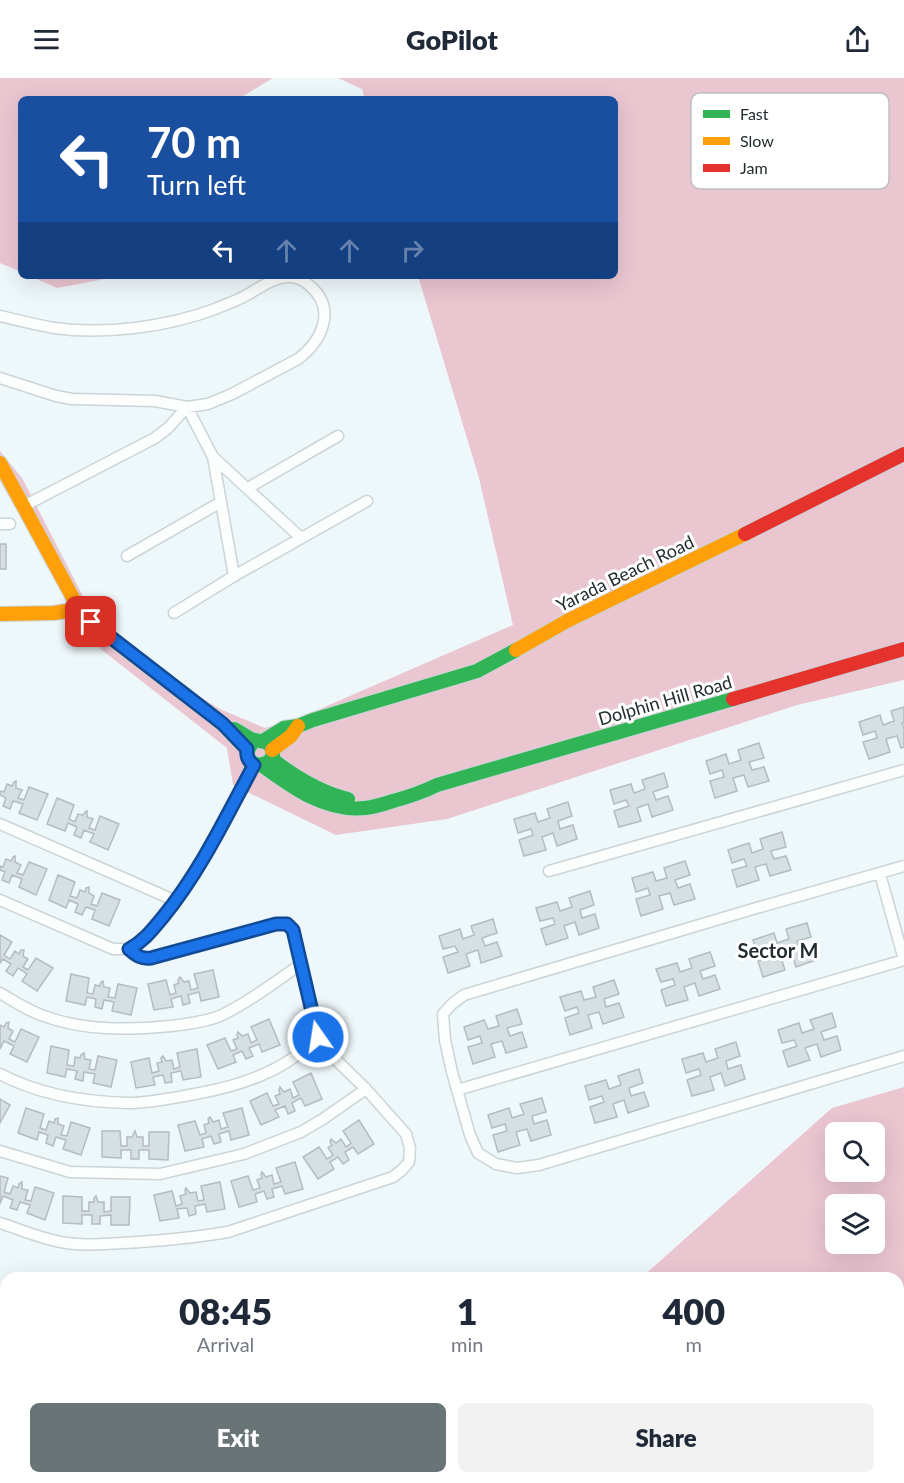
<!DOCTYPE html>
<html lang="en">
<head>
<meta charset="utf-8">
<style>
  :root { --surface:#fff; --page:#f2f2f3; --text:#1f2937; --muted:#747a83; --accent:#697476 }
  body { margin:0; font-family:Lato,sans-serif; background:var(--page); color:var(--text); height:100vh; display:flex; flex-direction:column; font-size:22px; white-space:nowrap }
  * { box-sizing:border-box; margin:0 }
  p { font-size:20px; color:var(--muted) }
  .icon { flex:none; width:33px; height:33px; fill:none; stroke:currentColor; stroke-width:2; stroke-linecap:round; stroke-linejoin:round }
  .map { position:relative; flex:1; overflow:hidden }
  .sheet { position:absolute; left:0px; top:1194px; width:904px; height:212px; display:flex; flex-direction:column; background:var(--surface); border-radius:18px 18px 0 0; box-shadow:0 6px 24px #0002 }
  .sheet>* { flex:none }
  .banner { position:absolute; left:18px; top:18px; width:600px; height:183px; border-radius:9px; box-shadow:0 6px 24px #0002; background:#1a4fa0; color:#fff; overflow:hidden }
  .controls { position:absolute; left:825px; top:1044px; display:grid; gap:12px }
  .controls a { display:grid; place-items:center; width:60px; height:60px; border-radius:9px; background:var(--surface); box-shadow:0 6px 24px #0002; font-size:30px }
  .pin { position:absolute; display:grid; place-items:center; width:51px; height:51px; color:#fff; margin:-26px; border-radius:12px; box-shadow:0 3px 9px #0006 }
  .me { position:absolute; width:66px; margin:-33px; rotate:347deg; stroke-linejoin:round; filter:drop-shadow(0 0 4px #0008) }
  .turn { display:flex; align-items:center; gap:21px; height:126px; padding:0 30px; font-size:27px }
  .turn .icon { width:78px; height:78px; stroke-width:2.5 }
  .turn b { display:block; font-size:42px; line-height:51px }
  .lanes { display:flex; align-items:center; height:57px; padding:0 30px; background:#0003; justify-content:center; gap:30px; direction:ltr }
  .lanes .off { opacity:.35 }
  .eta { display:flex; justify-content:space-evenly; align-items:center; height:102px; text-align:center }
  .eta b { font-size:36px; font-weight:800; line-height:42px }
  .cta { display:flex; gap:12px; margin-top:auto; padding:12px 30px }
  .cta a { flex:1; height:69px; border-radius:9px; background:var(--accent); color:#fff; font-size:24px; font-weight:800; line-height:69px; text-align:center }
  .cta a+a { background:var(--page); color:var(--text) }
  header { display:flex; justify-content:space-between; align-items:center; height:78px; padding:0 30px; background:var(--surface); font-size:27px; font-weight:800 }
  .map>svg:first-child { display:block }
  .forest { fill:#eac6d1; fill-rule:evenodd }
  .building { fill:#d6dfe2; stroke:#b4bcbf; stroke-width:1.5 }
  .lines { fill:none; stroke-linecap:round; stroke-linejoin:round }
  .street-casing { stroke:#cbd4d6; stroke-width:13 }
  .fast-casing { stroke:#cbd4d6; stroke-width:16 }
  .slow-casing { stroke:#cbd4d6; stroke-width:16 }
  .jam-casing { stroke:#cbd4d6; stroke-width:16 }
  .street { stroke:#fcfefe; stroke-width:10 }
  .fast { stroke:#30b455; stroke-width:14 }
  .slow { stroke:#ff9f0a; stroke-width:14 }
  .jam { stroke:#e5322d; stroke-width:14 }
  .route-casing { stroke:#114b97; stroke-width:15 }
  .route { stroke:#1a73e8; stroke-width:10 }
  .labels { text-anchor:middle; dominant-baseline:central; stroke-width:6; stroke-linejoin:round; paint-order:stroke }
  .street-label { font-size:18px; fill:#222d2f; stroke:#fff }
  .neighbourhood-label { font-size:20px; font-weight:bold; fill:#222d2f; stroke:#fff }
  .key { fill:#fff; stroke:#bdc0c1; stroke-width:1.5 }
  .key-label { font-size:16px; fill:#222d2f }
</style>
</head>
<body>
<header><svg class="icon" aria-label="menu" viewBox="0 0 24 24"><path d="M4 6h16M4 12h16M4 18h16"/></svg>GoPilot<svg class="icon" aria-label="share" viewBox="0 0 24 24"><path d="M12 15V3M7 8l5-5 5 5M5 13v7h14v-7"/></svg></header>
<div class="map">
<svg width="904" height="1405" viewBox="0 0 904 1405">
  <rect width="100%" height="100%" fill="#eef7fa"/>
  <!-- forest -->
  <path class="forest" d="M0,0H273L238,21H21V194L0,185Z
    M338,0H904V602L797,627L447,741L336,757L233,707L227,670L93,565L0,403V373L22,400L87,526L136,580L220,631L265,650L297,641L513,547L479,400L418,198H615V21H365L362,11Z
    M30,198H121L57,210Z
    M904,1009V1405H798L796,1400H898V1200H641L832,1030ZM874,1054V1094H836V1054ZM836,1126H874V1166H836Z"/>
  <!-- building -->
  <path class="building" d="M0,466H6V491H0Z
    M904,629V645H902L904,651V669L901,670L897,658L886,661L890,674L869,681L863,664L877,660L875,653L863,657L859,644L880,637L883,647L894,643L891,633Z
    M759,665L764,680L749,684L752,692L764,689L769,703L748,709L744,697L733,700L737,713L715,720L710,703L724,699L722,692L710,696L706,683L726,676L729,686L741,682L738,672Z
    M664,695L668,709L653,714L656,722L668,718L673,732L652,739L648,726L637,730L641,743L619,749L614,733L629,728L626,722L614,726L610,712L631,706L634,715L645,711L642,702Z
    M16,703V710L22,712L18,720L24,722L29,709L48,716L37,742L19,735L23,726L13,723L10,731L3,728L6,720L0,717V713L4,714L7,706L12,708L14,704Z
    M57,720L74,727L69,741L75,744L78,736L83,737L85,734L87,733V739L93,741L89,750L95,752L100,738L119,746L108,772L90,764L94,756L84,752L81,760L74,757L77,749L68,745L65,753L47,746Z
    M568,724L572,738L558,743L560,751L573,747L577,761L557,768L553,755L542,759L546,772L524,778L519,762L533,757L531,751L518,755L514,741L535,735L538,744L550,740L547,731Z
    M782,754L786,769L771,773L774,781L786,778L791,792L770,798L766,786L755,789L759,802L737,809L732,792L747,788L744,781L732,785L728,772L749,765L752,775L763,771L760,761Z
    M15,778V784L21,787L17,795L23,797L29,784L47,791L36,817L19,809L22,801L12,797L9,805L2,802L5,794L0,792V788L3,789L6,781L11,783L13,779Z
    M685,783L690,797L675,802L678,810L690,806L695,821L674,827L670,815L659,818L663,831L641,838L636,821L650,817L648,810L636,814L632,800L653,794L656,803L667,800L664,790Z
    M58,797L75,804L70,818L77,820L80,812L85,814L86,810L89,809V815L94,818L91,826L97,828L102,815L120,822L109,848L92,841L95,832L86,829L82,837L75,834L78,826L69,822L66,830L49,822Z
    M590,813L594,827L580,832L582,840L595,836L599,850L579,857L575,844L564,848L568,860L546,867L541,851L555,846L553,840L540,843L536,830L557,824L560,833L572,829L569,820Z
    M493,841L497,855L482,860L485,868L497,864L502,878L481,885L478,872L466,876L470,888L448,895L443,879L458,874L455,868L443,871L439,858L460,851L463,861L474,857L471,848Z
    M807,845L811,859L797,863L799,872L812,868L816,882L796,889L792,876L781,880L785,892L763,899L758,883L772,878L770,871L757,875L753,862L774,855L777,865L789,861L786,851Z
    M0,857L12,864L4,877L10,881L15,873L19,876L21,872H24L23,878L28,881L23,889L28,892L36,880L53,890L37,913L22,903L27,896L18,890L13,898L6,893L11,886L3,881L0,885Z
    M710,874L715,888L700,893L703,901L715,897L720,911L699,918L695,905L684,909L688,922L666,928L661,912L675,907L673,901L661,904L656,891L677,885L680,894L692,890L689,881Z
    M213,892L219,919L201,923L199,914L188,917L190,925L183,927L181,918L171,921L173,929L154,932L148,906L166,902L170,917L176,915L174,907L179,905L178,902L180,899L184,904L189,903L191,912L198,910L194,896Z
    M71,896L89,900L87,915L93,916L95,907L100,908L101,904L103,903L104,909L110,910L108,919L115,920L118,906L137,910L131,937L112,933L114,924L104,922L102,931L95,929L96,921L87,919L85,927L66,923Z
    M614,902L619,916L604,921L606,929L619,925L624,939L603,946L599,934L588,937L592,950L570,957L565,940L579,935L577,929L565,933L560,919L581,913L584,922L596,919L593,909Z
    M517,931L522,946L507,950L510,958L522,954L527,969L506,975L502,963L491,966L495,979L473,986L468,969L482,965L480,958L468,962L464,949L484,942L488,951L499,948L496,938Z
    M832,935L836,949L821,954L824,962L837,958L841,972L821,979L817,966L805,970L810,982L788,989L783,973L797,968L794,962L782,965L778,952L799,945L802,955L814,951L810,942Z
    M269,941L280,967L262,974L259,966L249,970L253,978L246,981L242,973L233,977L236,984L218,991L207,967L225,960L231,973L237,971L233,962L238,960L237,957L238,954L242,958L248,956L251,965L257,962L251,949Z
    M9,944L8,950L13,953L9,961L15,964L21,951L39,959L27,984L10,976L14,968L4,963L0,971V947L4,949L6,945Z
    M736,964L740,978L726,983L728,991L741,987L745,1001L725,1008L721,995L710,999L714,1012L692,1018L687,1002L701,997L699,991L686,995L682,981L703,975L706,984L718,980L715,971Z
    M51,968L69,972L67,987L74,988L75,979L80,980L81,977L84,975L85,981L91,982L89,991L95,992L98,978L117,982L111,1009L93,1005L95,996L84,994L83,1003L75,1001L77,993L67,991L65,999L47,995Z
    M197,971L201,999L183,1002L181,993L171,995L172,1004L165,1005L163,997L153,999L155,1007L136,1010L131,984L149,980L152,995L159,993L157,985L162,984L161,980L163,978L166,983L172,982L174,991L180,989L177,975Z
    M639,991L643,1005L629,1010L631,1018L644,1014L649,1028L628,1035L624,1022L613,1026L617,1039L595,1045L590,1029L604,1024L602,1018L589,1022L585,1008L606,1002L609,1011L621,1007L618,998Z
    M311,995L322,1021L305,1028L301,1020L292,1025L295,1033L288,1036L285,1028L275,1032L279,1039L261,1047L250,1023L267,1015L273,1028L279,1026L275,1018L280,1016L279,1012L280,1009L284,1014L290,1011L293,1020L299,1017L293,1004Z
    M542,1020L546,1034L532,1038L534,1046L547,1042L551,1057L531,1063L527,1051L516,1054L520,1067L498,1074L493,1057L507,1053L505,1046L492,1050L488,1037L509,1030L512,1040L524,1036L520,1026Z
    M0,1021L10,1027L0,1045Z
    M26,1030L44,1036L40,1050L46,1052L49,1043L54,1045L55,1041L58,1040V1046L64,1048L61,1057L67,1058L71,1044L90,1050L81,1077L63,1071L66,1062L56,1059L53,1068L46,1065L48,1057L39,1054L37,1062L18,1055Z
    M242,1030L249,1057L231,1062L229,1053L219,1056L221,1064L214,1066L211,1058L202,1061L204,1069L185,1073L178,1047L195,1043L200,1057L206,1055L204,1047L209,1045L208,1041L210,1039L213,1044L219,1042L221,1051L228,1049L223,1035Z
    M359,1042L374,1066L358,1076L353,1069L345,1074L349,1082L343,1086L338,1079L330,1084L334,1091L318,1101L303,1079L319,1069L327,1081L333,1077L328,1070L332,1067L330,1064L331,1061L336,1065L341,1061L346,1069L351,1065L343,1053Z
    M102,1053H120L121,1068H127V1059H132L135,1053L137,1059H143V1068H149V1054H169L168,1082L149,1081V1072H139V1081H131V1072H121V1080L102,1079Z
    M295,1084L303,1111L285,1116L282,1108L272,1111L274,1119L267,1121L264,1113L255,1116L257,1124L239,1129L231,1103L248,1098L253,1112L260,1110L257,1102L262,1100L261,1096L262,1094L266,1099L272,1097L274,1106L281,1104L276,1090Z
    M0,1098L8,1100L4,1114L10,1116L13,1108L18,1110L19,1106L22,1104V1111L28,1112L25,1122L31,1123L35,1109L54,1115L45,1142L27,1135L30,1127L20,1124L17,1132L10,1130L13,1122L3,1118L0,1126Z
    M220,1104L225,1131L207,1134L205,1126L195,1128L196,1136L189,1138L187,1130L177,1131L179,1140L160,1143L154,1117L172,1113L176,1128L182,1126L180,1118L186,1116L185,1112L186,1110L190,1115L196,1114L198,1123L204,1122L201,1108Z
    M63,1118L82,1119V1133H89V1124H94V1120L96,1118L98,1124H104V1134L111,1133V1119H130L129,1147H111V1137L100,1138V1146H92V1137H82V1146L63,1145Z
    M6,1210V1246L0,1245V1236H1Z
    M0,1272L6,1273V1299L0,1298Z
    M0,1332L6,1333V1362L0,1361Z
    M255,1400H295L319,1403L318,1405H254Z"/>
  <g class="lines">
    <!-- street casing -->
    <g class="street-casing">
      <path id="street" d="M0,238C18,242 36,247 54,250C105,257 167,249 215,231C224,227 233,224 241,220C256,213 273,198 290,199C298,199 305,203 310,208C337,231 322,263 298,281L232,316L208,326L187,329L155,323L72,321L56,318L0,300
        M187,329L213,379L300,459
        M213,379L234,498
        M248,410L338,358
        M24,428L155,360L168,350L187,329
        M0,446H10
        M127,478L221,424
        M174,535L234,498L367,423
        M0,746L176,823
        M904,788L753,831L464,917L452,926L443,936L445,962L452,994L470,1057L478,1075L496,1086L517,1090L539,1087L904,978
        M549,793L904,692
        M880,796L904,882
        M0,822L113,871H129L140,865L146,860L176,823L204,778L254,687
        M0,915C14,923 28,933 44,938C84,953 129,952 171,948C187,946 205,944 220,938C249,924 275,904 301,886
        M0,996C38,1016 85,1024 128,1025C152,1025 177,1019 200,1015C232,1009 263,1000 290,982C300,975 309,966 318,959
        M457,1012L904,882
        M0,1073L70,1094L160,1096L244,1076L301,1054L323,1041L366,1011
        M0,1145C22,1152 44,1162 67,1165C85,1168 104,1166 122,1165C158,1163 193,1160 228,1154L393,1099L402,1092L409,1084L410,1070L406,1056L366,1011L327,973L318,959L293,852L287,845L276,846L151,880C141,881 137,878 129,871"/>
    </g>
    <!-- fast casing -->
    <g class="fast-casing">
      <path id="fast" d="M234,651C240,654 245,658 251,661C263,665 271,661 273,677L269,684L260,687L250,684L247,674L252,665
        M263,663L284,650L298,648L313,642L477,593L516,572
        M272,681C295,699 319,714 348,721
        M263,688C293,710 326,734 365,730C375,729 384,726 393,723C408,719 423,714 437,707L733,621"/>
    </g>
    <!-- slow casing -->
    <g class="slow-casing">
      <path id="slow" d="M0,385L79,531L91,544L112,561L223,646L247,671
        M0,536L54,535L79,531
        M516,572L567,543L745,456
        M272,672L291,658L298,648"/>
    </g>
    <!-- jam casing -->
    <g class="jam-casing">
      <path id="jam" d="M745,456L904,376
        M733,621L904,571"/>
    </g>
    <!-- street -->
    <use href="#street" class="street"/>
    <!-- fast -->
    <use href="#fast" class="fast"/>
    <!-- slow -->
    <use href="#slow" class="slow"/>
    <!-- jam -->
    <use href="#jam" class="jam"/>
  </g>
  <g class="lines">
    <!-- route casing -->
    <g class="route-casing">
      <path id="route" d="M91,544L223,646L247,671C246,678 248,683 254,687C226,739 200,794 163,839C152,852 144,863 129,871C137,878 141,881 151,880L276,846H287L293,852L318,959"/>
    </g>
    <!-- route -->
    <use href="#route" class="route"/>
  </g>
  <g class="labels">
    <!-- street labels -->
    <g class="street-label">
      <text transform="translate(625 495) rotate(-26)">Yarada Beach Road</text>
      <text transform="translate(665 622) rotate(-16)">Dolphin Hill Road</text>
    </g>
    <!-- neighbourhood labels -->
    <g class="neighbourhood-label">
      <text x="778" y="872">Sector M</text>
    </g>
  </g>
  <!-- legend -->
  <rect x="691" y="15" width="198" height="96" rx="9" class="key"/>
  <rect x="703" y="32" width="27" height="8" fill="#30b455"/>
  <rect x="703" y="59" width="27" height="8" fill="#ff9f0a"/>
  <rect x="703" y="86" width="27" height="8" fill="#e5322d"/>
  <g class="key-label">
    <text x="740" y="42">Fast</text>
    <text x="740" y="69">Slow</text>
    <text x="740" y="96">Jam</text>
  </g>
</svg>
<div class="controls">
<a><svg class="icon" aria-label="search" viewBox="0 0 24 24"><circle cx="10" cy="10" r="6"/><path d="M15 15l6 6"/></svg></a>
<a><svg class="icon" aria-label="layers" viewBox="0 0 24 24"><path d="M12 4l9 5-9 5-9-5zM3 14l9 5 9-5"/></svg></a>
</div>
<div class="pin" style="left:91px;top:544px;background:#d93025"><svg class="icon" aria-label="arrive" viewBox="0 0 24 24"><path d="M6 21V4h12l-3 4 3 4H6"/></svg></div>
<svg class="me" style="left:318px;top:959px" viewBox="-20 -20 40 40"><circle r="17" fill="#1a73e8" stroke="#fff" stroke-width="3"/><path d="M0-11L8 9 0 5-8 9z" fill="#fff"/></svg>
<div class="banner">
<div class="turn"><svg class="icon" aria-label="left" viewBox="0 0 24 24"><path d="M17 20v-9H6M10 6l-5 5 5 5"/></svg><div><b>70 m</b>Turn left</div></div>
<div class="lanes"><svg class="icon" aria-label="left" viewBox="0 0 24 24"><path d="M17 20v-9H6M10 6l-5 5 5 5"/></svg><svg class="icon off" aria-label="ahead" viewBox="0 0 24 24"><path d="M12 20V5M6 11l6-6 6 6"/></svg><svg class="icon off" aria-label="ahead" viewBox="0 0 24 24"><path d="M12 20V5M6 11l6-6 6 6"/></svg><svg class="icon off" aria-label="right" viewBox="0 0 24 24"><path d="M7 20v-9h11M14 6l5 5-5 5"/></svg></div>
</div>
<section class="sheet">
<div class="eta">
<div><b>08:45</b><p>Arrival</p></div>
<div><b>1</b><p>min</p></div>
<div><b>400</b><p>m</p></div>
</div>
<div class="cta"><a>Exit</a><a>Share</a></div>
</section>
</div>
</body>
</html>
